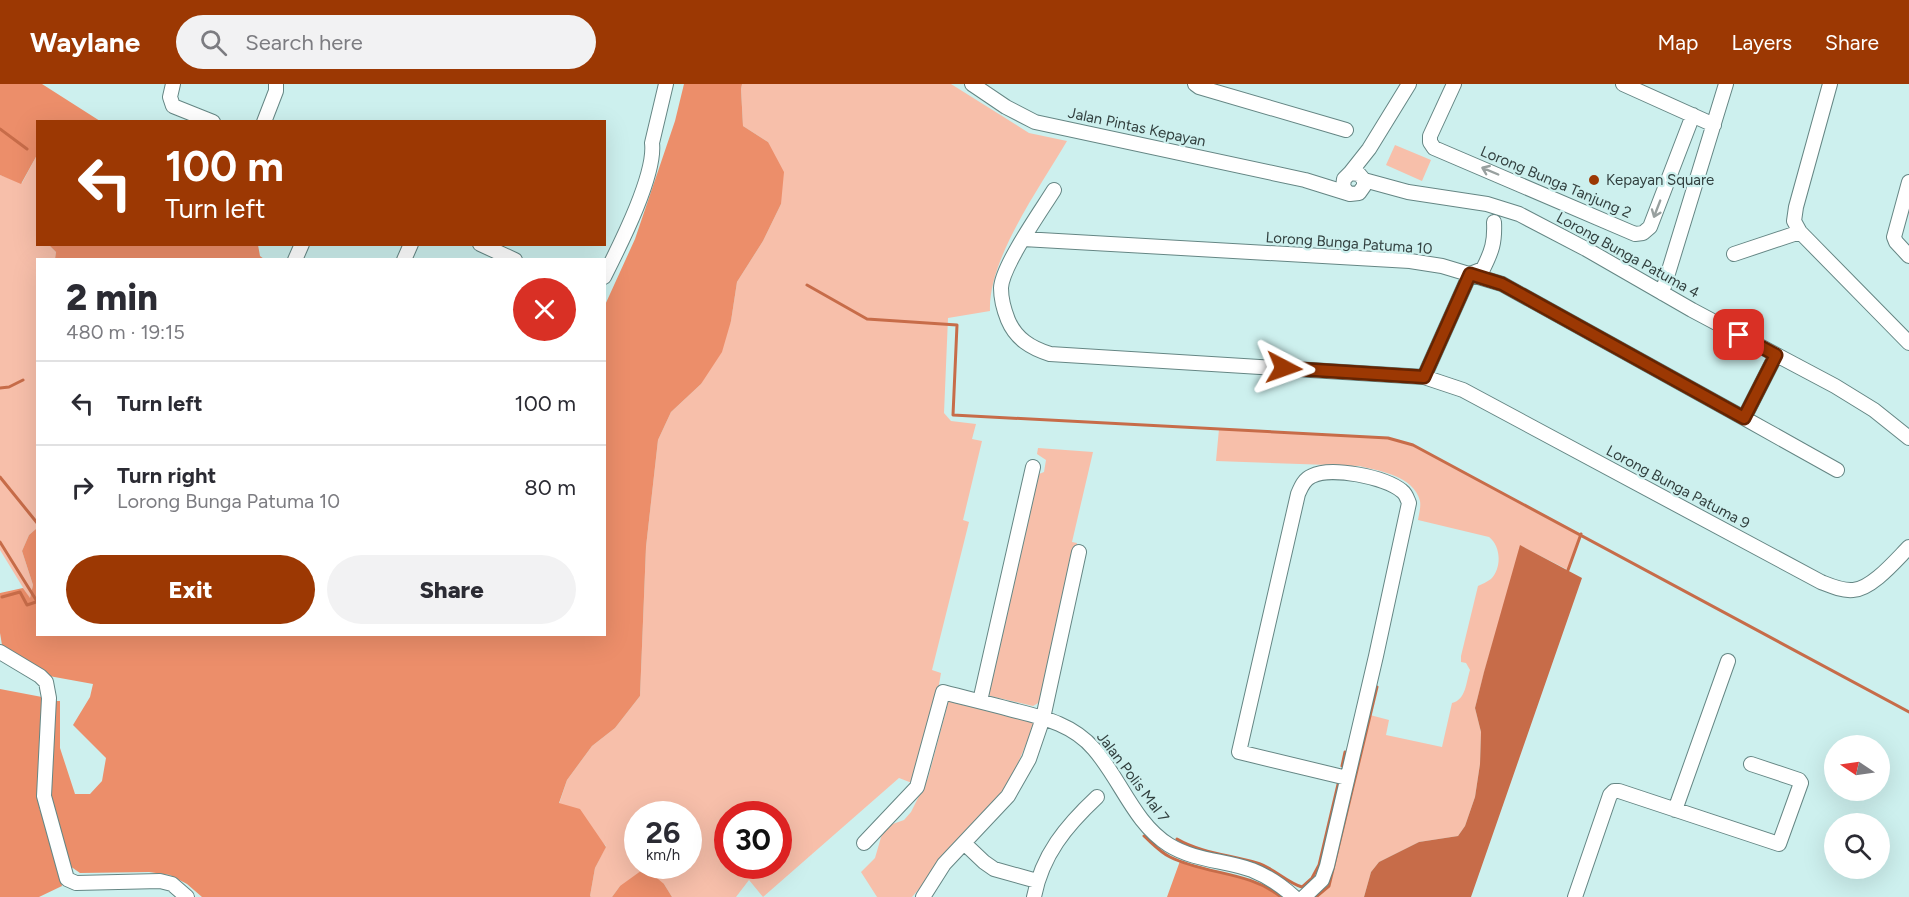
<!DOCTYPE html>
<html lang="en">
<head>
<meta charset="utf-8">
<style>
  :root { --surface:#fff; --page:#f2f2f3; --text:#2b2b33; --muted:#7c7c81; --line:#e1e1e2; --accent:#9c3803 }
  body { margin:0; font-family:Figtree,sans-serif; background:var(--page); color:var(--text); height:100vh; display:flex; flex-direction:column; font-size:22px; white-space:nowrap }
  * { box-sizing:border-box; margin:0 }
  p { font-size:20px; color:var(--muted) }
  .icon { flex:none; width:33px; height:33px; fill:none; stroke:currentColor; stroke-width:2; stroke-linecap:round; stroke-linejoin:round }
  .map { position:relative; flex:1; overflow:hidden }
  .panel { position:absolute; left:36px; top:174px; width:570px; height:378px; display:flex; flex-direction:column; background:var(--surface); border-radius:0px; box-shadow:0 6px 24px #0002 }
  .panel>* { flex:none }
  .guide { position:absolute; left:36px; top:36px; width:570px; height:126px; border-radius:0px; box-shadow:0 6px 24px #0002; background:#9c3803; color:#fff; overflow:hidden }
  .needle { width:39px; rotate:283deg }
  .tools { position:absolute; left:1824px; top:651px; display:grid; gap:12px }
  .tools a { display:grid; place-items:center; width:66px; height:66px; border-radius:50%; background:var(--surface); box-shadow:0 6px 24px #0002; font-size:30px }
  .speed { position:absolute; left:624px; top:717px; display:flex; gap:12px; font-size:30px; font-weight:700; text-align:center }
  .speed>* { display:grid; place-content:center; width:78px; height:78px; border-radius:50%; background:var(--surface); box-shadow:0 6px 24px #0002; line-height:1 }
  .speed small { font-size:15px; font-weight:400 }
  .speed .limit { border:9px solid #d22; background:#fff; color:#111 }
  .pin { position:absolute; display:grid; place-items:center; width:51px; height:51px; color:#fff; margin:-26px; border-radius:12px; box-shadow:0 3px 9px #0006 }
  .me { position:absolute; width:66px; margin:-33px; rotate:94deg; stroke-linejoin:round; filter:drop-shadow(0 0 4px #0008) }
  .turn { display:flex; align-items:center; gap:21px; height:126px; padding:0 30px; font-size:27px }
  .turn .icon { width:78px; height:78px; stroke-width:2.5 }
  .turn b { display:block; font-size:42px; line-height:51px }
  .round { display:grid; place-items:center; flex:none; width:63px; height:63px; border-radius:32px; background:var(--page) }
  .overview { display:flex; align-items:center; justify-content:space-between; height:102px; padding:0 30px }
  h1 { font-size:36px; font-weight:800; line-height:45px }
  .action { display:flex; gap:12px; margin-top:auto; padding:12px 30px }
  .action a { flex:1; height:69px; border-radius:36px; background:var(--accent); color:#fff; font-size:24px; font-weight:800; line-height:69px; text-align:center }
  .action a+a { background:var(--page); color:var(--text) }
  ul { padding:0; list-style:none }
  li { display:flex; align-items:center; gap:18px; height:84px; padding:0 30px; border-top:2px solid var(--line) }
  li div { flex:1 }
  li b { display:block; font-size:22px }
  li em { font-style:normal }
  header { display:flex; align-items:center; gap:36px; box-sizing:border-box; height:84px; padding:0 30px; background:var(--accent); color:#fff }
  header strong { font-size:28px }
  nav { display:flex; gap:33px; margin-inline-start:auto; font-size:21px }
  .search { width:420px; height:54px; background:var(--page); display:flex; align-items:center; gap:15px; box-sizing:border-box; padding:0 21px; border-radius:33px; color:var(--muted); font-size:22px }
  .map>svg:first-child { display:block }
  .green { fill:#f7bfaa; fill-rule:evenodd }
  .forest { fill:#ec8e6a }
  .water { fill:#c76c49 }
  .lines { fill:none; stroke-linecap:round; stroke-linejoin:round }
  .stream { stroke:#c76c49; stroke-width:3 }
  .minor-casing { stroke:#658684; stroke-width:16 }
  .minor { stroke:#fff; stroke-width:14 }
  .oneway { stroke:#98a09f }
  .route-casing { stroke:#652402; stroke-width:15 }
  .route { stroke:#9c3803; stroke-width:10 }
  .poi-dot { fill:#9c3803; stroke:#cdf0ee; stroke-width:2 }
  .labels { text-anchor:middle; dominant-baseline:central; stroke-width:4.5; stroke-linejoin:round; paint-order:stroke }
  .street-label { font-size:15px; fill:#32403f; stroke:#cdf0ee }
  .poi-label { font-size:15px; fill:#32403f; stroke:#cdf0ee; text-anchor:start }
</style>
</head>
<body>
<header>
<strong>Waylane</strong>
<div class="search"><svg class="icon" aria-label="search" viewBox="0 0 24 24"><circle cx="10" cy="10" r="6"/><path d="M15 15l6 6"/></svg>Search here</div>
<nav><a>Map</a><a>Layers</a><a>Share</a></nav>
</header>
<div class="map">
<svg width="1909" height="813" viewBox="0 0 1909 813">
  <rect width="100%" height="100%" fill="#cdf0ee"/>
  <!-- green -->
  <path class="green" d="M742,0H951L1029,49L1067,57C1041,102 988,174 990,227L948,234L944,329L951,337L976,340L972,355L982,357L963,436L969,438L932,586L941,589L937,612L912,699L899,694L763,813L749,796L736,813H672L664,800L620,802L612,813H591L590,812L595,784L606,762L559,720L567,696L592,662L615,644L640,612L646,463L658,356L671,328L701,300L731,237L737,198L763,157L781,120L768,58L743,42L741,5ZM638,730H688V782H638ZM728,730H778V782H728Z
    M1395,61L1431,76L1422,97L1386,81Z
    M37,71L38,160L49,161L56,168L55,175L38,176L37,444L29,451L22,467L33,501L30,515L0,466V91L22,99Z
    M1219,345L1388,354L1413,361L1581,450L1568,486L1521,462L1484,589L1475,624L1481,648L1480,680L1475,713L1465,742L1458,752L1419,758L1379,778L1371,788L1364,813H1316L1329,802L1370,631L1389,636L1386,651L1442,663L1452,619C1466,616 1466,598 1470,586L1466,579L1461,578V572L1478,502C1482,500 1487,498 1491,495C1502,484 1501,462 1489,453L1418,436C1419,430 1421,423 1420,417C1414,392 1380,387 1359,382L1216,377Z
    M1038,364L1093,368L1072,458L1077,459L1040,618L1033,622L990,612L987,609L1039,390L1044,388L1046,376L1037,370Z
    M949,615L1034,637L1033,644L1012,693L995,717L912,813H877L861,788L875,774L884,743L904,736L911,728L928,694Z"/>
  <!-- forest -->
  <path class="forest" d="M0,0H42L100,37L38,38L37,71L21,100L0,91Z
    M684,0H742L741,5L743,42L768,58L784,88L781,120L763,157L737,198L731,237L722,268L701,300L671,328L658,356L646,463L640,612L615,644L592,662L567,696L559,719L580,725L606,763L595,784L590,812L591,813H202L187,800L170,791L149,788L80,789L70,782L60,745L52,722L50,709L53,617H60V664L75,710H90L102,697L106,674L73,641L90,613L93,600L49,592L2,561L0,549V509L23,504L30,514L33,501L22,467L29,451L37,444L38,550H604L605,221L635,155L675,37Z
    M49,161H258L260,172L264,175H55L56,168Z
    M0,605L42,613L39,724L49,747L62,802L39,813H0Z
    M1180,777L1253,797L1281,813H1167Z
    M645,784L664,800L672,813H612L620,802Z"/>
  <!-- water -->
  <path class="water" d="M1520,461L1582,494L1471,813H1364L1371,788L1379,778L1419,758L1458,752L1465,742L1475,713L1480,680L1481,648L1475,624L1484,588Z"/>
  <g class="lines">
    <!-- stream -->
    <path class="stream" d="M0,45L27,65
      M807,201L867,235L957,241L953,331L1388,354L1413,361L1909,628
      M0,304L9,303L23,296
      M0,393L38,440
      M0,458L38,519
      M1568,486L1581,450
      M2,513L20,508L27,521L36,518
      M1342,682L1345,668
      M1144,752C1153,760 1160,768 1170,773C1206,791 1249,787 1281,813
      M1177,755C1201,769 1231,771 1257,779C1274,784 1286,798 1302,803L1312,794L1319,781L1339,696
      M1316,813L1329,802L1377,603"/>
    <!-- minor casing -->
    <g class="minor-casing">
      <path id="minor" d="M173,0L170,13L173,22L213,38
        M972,0L1006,23L1035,38L1305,96L1350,110L1359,109L1364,102V96L1359,90L1350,89L1344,95L1343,103L1348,109
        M1195,0L1199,3L1346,46
        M1454,0L1430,52V58L1434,64L1635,150L1643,149L1650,143L1693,31
        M1623,0L1714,41
        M1830,0L1796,123L1794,137L1800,148L1909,259
        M264,38L276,7V0
        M1350,89L1369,65L1409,0
        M1364,96L1408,108L1487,120L1519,130L1586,165L1692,226L1835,302L1874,326L1909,354
        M1909,98L1894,153L1896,158L1909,172
        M1054,106C1041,127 1002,182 1001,204C1001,215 1004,226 1008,236C1016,255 1031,264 1050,270L1424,293L1463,306L1821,498C1831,502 1842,507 1853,506C1872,505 1896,476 1909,463
        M1023,155L1410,177L1442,182L1502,200L1744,334L1776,271
        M480,160L515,176
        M1734,170L1800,148
        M295,176L302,160
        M404,176L411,160
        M604,193C619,163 656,91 652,59L666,0
        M1662,209L1726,0
        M1424,293L1470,190L1483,185C1492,167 1495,158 1494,138
        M1744,334L1837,386
        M0,568L40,592L46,598L49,614L44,712L67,795L76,799L160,797L172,800L187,813
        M980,617L1033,383
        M1675,726L1728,577
        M864,759L917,703L943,608C965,614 987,619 1009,625C1040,633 1072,639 1094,665C1121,696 1134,739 1169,761C1195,777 1224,776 1252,786C1267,792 1282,802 1294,813
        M964,759L984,778L994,785L1037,797
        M923,813L944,780L1008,712L1029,675L1043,634L1079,468
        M1034,813C1042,771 1066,742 1097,713
        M1304,813L1322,796L1327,782L1376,572L1409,419C1407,414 1406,410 1402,407C1385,393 1331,382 1312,392C1304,395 1301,403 1298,410L1239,668L1347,694
        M1575,813L1610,711L1614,707H1619L1779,760L1801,699L1799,696L1751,680"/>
    </g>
    <!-- minor -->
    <use href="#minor" class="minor"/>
  </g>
  <!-- one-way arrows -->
  <defs><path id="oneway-shaft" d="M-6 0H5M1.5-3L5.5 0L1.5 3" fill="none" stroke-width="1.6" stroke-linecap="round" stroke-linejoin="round" transform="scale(1.5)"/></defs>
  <g class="oneway">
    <use href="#oneway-shaft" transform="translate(1490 87) rotate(-157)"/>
    <use href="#oneway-shaft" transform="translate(1657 125) rotate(111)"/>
  </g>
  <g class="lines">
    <!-- route casing -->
    <g class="route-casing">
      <path id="route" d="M1284,284L1424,293L1470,190L1502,200L1744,334L1776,271L1739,251"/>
    </g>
    <!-- route -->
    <use href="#route" class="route"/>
  </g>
  <!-- markers -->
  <circle class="poi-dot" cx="1594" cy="96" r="6"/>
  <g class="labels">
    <!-- street labels -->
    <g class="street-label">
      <text transform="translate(1137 43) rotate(12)">Jalan Pintas Kepayan</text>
      <text transform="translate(1556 98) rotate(23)">Lorong Bunga Tanjung 2</text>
      <text transform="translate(1349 159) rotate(4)">Lorong Bunga Patuma 10</text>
      <text transform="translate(1628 171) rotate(29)">Lorong Bunga Patuma 4</text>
      <text transform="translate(1678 403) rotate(28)">Lorong Bunga Patuma 9</text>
      <text transform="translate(1133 693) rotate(53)">Jalan Polis Mal 7</text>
    </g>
    <!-- poi labels -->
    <g class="poi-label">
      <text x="1606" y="96">Kepayan Square</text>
    </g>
  </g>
</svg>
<div class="tools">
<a><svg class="needle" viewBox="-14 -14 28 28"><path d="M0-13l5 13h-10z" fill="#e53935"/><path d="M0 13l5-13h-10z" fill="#7c7c81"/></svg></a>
<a><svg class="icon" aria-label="search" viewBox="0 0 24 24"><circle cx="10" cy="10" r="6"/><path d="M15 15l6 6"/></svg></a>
</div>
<div class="speed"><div>26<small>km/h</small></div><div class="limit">30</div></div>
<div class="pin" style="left:1739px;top:251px;background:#d93025"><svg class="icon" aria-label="arrive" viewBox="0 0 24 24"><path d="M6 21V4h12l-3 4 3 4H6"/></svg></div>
<svg class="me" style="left:1284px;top:284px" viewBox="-20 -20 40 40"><path d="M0-17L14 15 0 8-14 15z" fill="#9c3803" stroke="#fff" stroke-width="4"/></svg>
<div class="guide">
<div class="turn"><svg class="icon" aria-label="left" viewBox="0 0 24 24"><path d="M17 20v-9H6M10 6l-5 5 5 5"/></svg><div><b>100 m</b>Turn left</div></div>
</div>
<section class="panel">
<div class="overview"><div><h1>2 min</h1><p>480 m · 19:15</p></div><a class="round" style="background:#d93025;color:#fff"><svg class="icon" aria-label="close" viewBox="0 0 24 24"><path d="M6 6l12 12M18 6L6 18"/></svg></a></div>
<ul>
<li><svg class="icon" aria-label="left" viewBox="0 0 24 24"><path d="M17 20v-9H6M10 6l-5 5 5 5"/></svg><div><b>Turn left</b></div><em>100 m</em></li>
<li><svg class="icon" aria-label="right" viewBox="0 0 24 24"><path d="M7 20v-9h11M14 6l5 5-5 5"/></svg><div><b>Turn right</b><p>Lorong Bunga Patuma 10</p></div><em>80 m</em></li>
</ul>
<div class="action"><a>Exit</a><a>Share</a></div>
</section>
</div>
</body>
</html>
